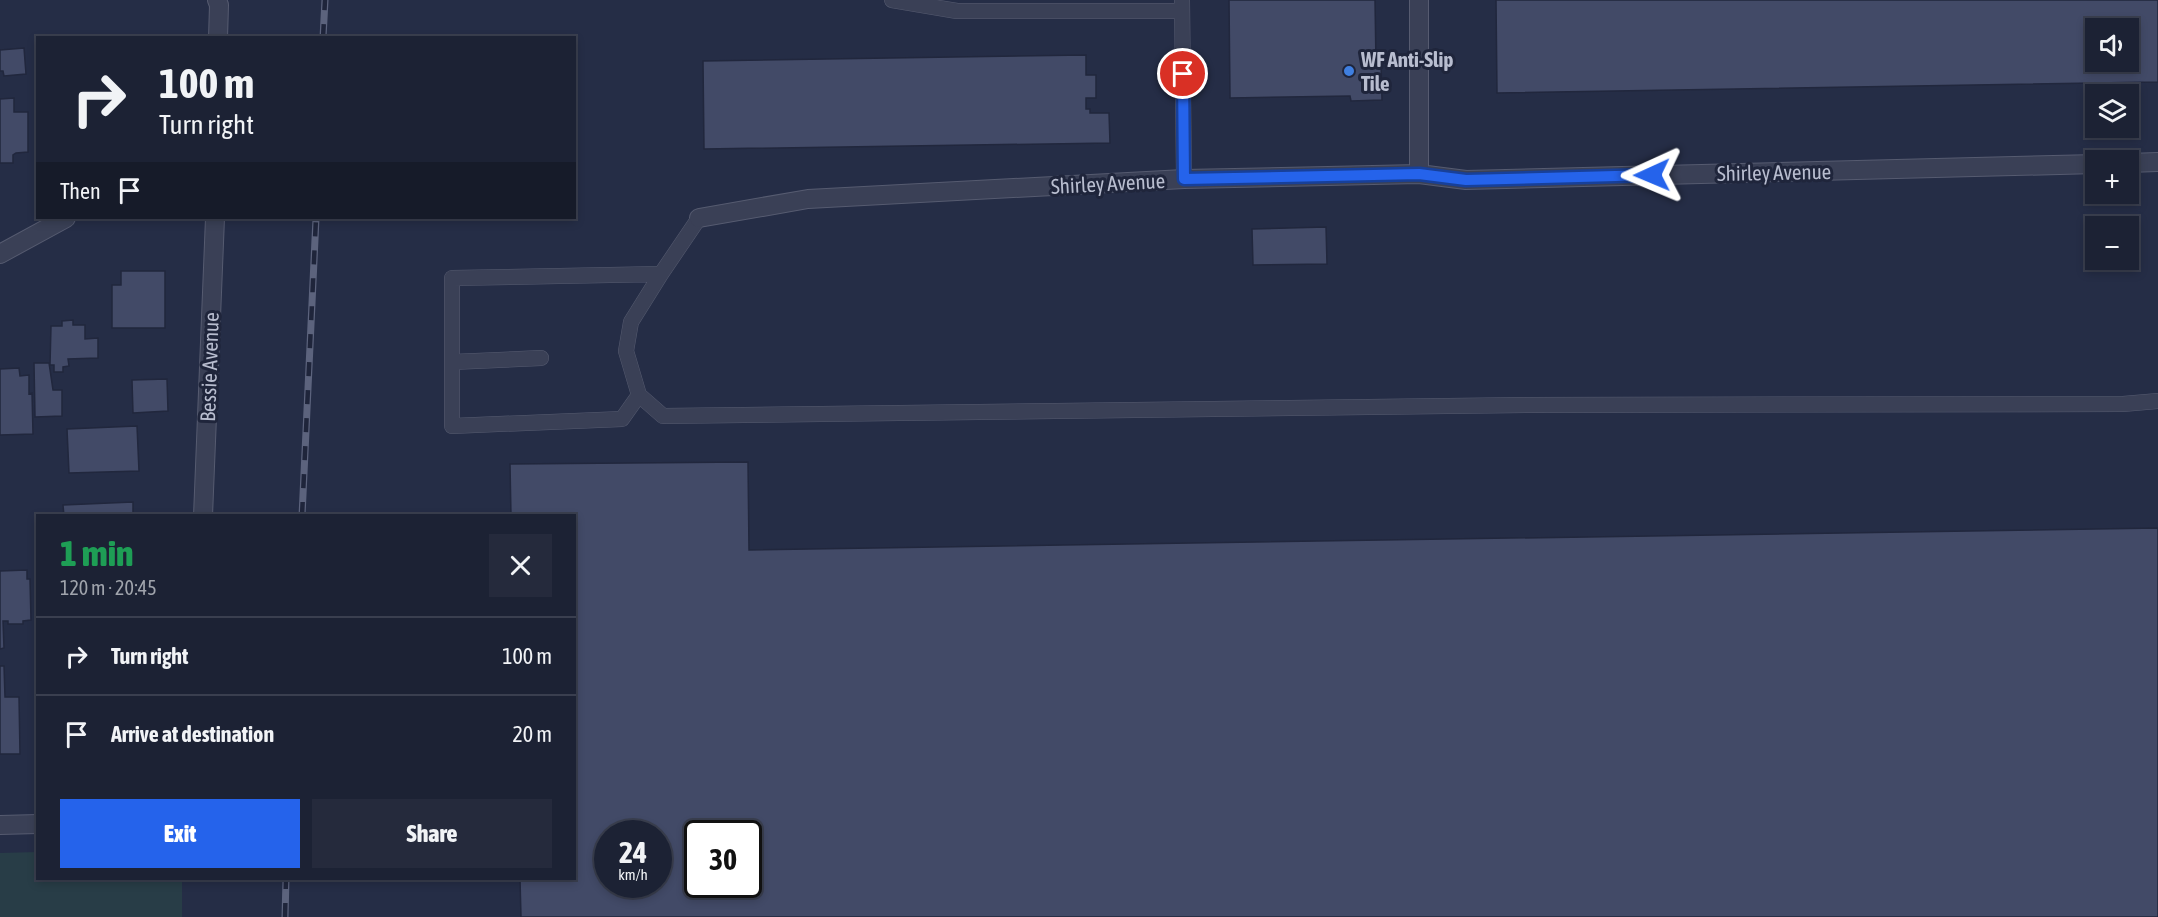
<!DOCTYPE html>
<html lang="en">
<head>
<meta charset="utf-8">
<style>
  :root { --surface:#1c2234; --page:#252a3c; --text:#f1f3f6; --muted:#a0a4ac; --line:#3a3f4f; --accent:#2563eb }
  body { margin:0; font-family:"Asap Condensed",sans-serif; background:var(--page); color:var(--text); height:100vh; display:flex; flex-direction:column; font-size:22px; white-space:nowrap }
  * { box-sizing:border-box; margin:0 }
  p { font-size:20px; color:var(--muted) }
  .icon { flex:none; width:33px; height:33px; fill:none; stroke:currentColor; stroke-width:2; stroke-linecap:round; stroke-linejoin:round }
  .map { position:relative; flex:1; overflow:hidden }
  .side { position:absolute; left:36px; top:514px; width:540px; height:366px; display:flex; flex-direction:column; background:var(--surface); border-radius:0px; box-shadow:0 3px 9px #0003,0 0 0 2px var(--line) }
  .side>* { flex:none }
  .banner { position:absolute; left:36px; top:36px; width:540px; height:183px; border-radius:0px; box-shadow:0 3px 9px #0003,0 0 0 2px var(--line); background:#1c2234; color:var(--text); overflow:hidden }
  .tools { position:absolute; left:2085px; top:18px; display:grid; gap:12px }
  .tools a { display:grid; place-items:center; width:54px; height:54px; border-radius:0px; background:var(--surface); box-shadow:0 3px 9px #0003,0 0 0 2px var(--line); font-size:30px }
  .speed { position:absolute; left:594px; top:820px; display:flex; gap:12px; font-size:30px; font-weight:700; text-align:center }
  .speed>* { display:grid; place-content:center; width:78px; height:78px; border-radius:50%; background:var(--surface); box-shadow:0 3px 9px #0003,0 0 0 2px var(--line); line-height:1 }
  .speed small { font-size:15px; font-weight:400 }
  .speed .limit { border:3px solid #111; border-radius:9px; background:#fff; color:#111 }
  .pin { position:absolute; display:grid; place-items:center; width:51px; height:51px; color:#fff; margin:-26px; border:3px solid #fff; border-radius:50%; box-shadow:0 2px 6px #0007 }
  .me { position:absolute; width:66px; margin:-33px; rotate:269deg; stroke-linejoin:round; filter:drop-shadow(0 0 4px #0008) }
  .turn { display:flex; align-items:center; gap:21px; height:126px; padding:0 24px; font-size:27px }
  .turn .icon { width:78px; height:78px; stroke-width:2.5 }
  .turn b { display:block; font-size:42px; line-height:51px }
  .then { display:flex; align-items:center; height:57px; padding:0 24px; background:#0003; gap:12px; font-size:22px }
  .round { display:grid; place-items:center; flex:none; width:63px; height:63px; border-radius:0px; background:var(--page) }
  .summary { display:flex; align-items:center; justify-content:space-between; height:102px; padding:0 24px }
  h1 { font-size:36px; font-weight:800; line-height:45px; color:#1e9e55 }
  .cta { display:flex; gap:12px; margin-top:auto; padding:12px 24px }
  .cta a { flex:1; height:69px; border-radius:0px; background:var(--accent); color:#fff; font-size:24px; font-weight:800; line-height:69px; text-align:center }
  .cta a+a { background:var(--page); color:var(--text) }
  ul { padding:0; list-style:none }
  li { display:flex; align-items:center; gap:18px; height:78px; padding:0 24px; border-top:2px solid var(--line) }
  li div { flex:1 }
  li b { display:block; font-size:22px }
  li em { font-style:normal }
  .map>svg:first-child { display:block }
  .green { fill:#283d47 }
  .building { fill:#424a67; stroke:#21273d; stroke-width:1.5; fill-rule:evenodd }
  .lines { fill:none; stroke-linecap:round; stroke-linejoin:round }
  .lane-casing { stroke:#565b70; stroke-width:16 }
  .street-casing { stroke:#565b70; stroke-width:20 }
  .lane { stroke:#3a4056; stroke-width:15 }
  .street { stroke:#3a4056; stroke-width:18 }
  .rail-casing { stroke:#5c637d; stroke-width:7 }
  .rail { stroke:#1f253b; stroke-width:4.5; stroke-dasharray:14; stroke-linecap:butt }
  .route-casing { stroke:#184099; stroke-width:15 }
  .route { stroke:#2563eb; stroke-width:10 }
  .shop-dot { fill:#3f7fe0; stroke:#1f253b; stroke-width:2 }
  .labels { text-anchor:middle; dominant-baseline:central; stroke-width:6; stroke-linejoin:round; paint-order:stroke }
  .poi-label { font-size:21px; font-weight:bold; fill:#b8bdcf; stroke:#1f253b; text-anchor:start }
  .street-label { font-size:21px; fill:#b8bdcf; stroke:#1f253b }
</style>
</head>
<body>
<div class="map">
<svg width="2158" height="917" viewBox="0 0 2158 917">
  <rect width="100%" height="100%" fill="#252d46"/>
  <!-- green -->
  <path class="green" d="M37,852L38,879H182V917H0V853Z"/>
  <!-- building -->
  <path class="building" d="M1229,0H1375L1376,63H1381L1382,100L1351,101L1350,96L1230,98Z
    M1496,0H2158V82L1497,93ZM2096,28H2128V62H2096Z
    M24,48L26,74L4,76L3,71H0V50Z
    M1086,55V75H1096V98H1086V109H1090V113H1109L1110,143L704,149L703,61Z
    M14,98V112H28V152L16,153L13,155V163H0V99Z
    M1326,227L1327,264L1253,265L1252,229Z
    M121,271H165V328H112V285H121Z
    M73,320V325H85V339L98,338V358L68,359L69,366L63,367V372H54V365H50L51,326H62V321Z
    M34,363H49L53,390H62V416L35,417Z
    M19,368L20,376L29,375V394L32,393L33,434L0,435V369Z
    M167,379L168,411L133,413L132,380Z
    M137,426L139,471L69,473L67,429Z
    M748,462L749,550L2158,528V917H521L520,879H574V516H511L510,464ZM608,834H658V885H608ZM698,834H748V885H698Z
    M133,502V516H64L63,505Z
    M27,570V579H30L31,620L23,621V624H8V621H3L4,648L0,649V571Z
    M0,666H4L5,697H19L20,754H0Z"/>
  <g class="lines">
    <!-- lane casing -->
    <g class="lane-casing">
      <path id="lane" d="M892,0L957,11H1182
        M1182,0L1184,179
        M699,218L661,274L631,322L626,351L639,395L663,416L1526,405L2123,404L2158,401
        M452,362L541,358
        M639,395L622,419L452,426V278L661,274"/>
    </g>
    <!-- street casing -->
    <g class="street-casing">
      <path id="street" d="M217,0L219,5L218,38
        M1419,0V174
        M2128,163L2158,162
        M699,218L808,199L1184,179L1419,174L1466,180L2096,164
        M0,254L66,218
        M203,516L215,218
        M0,825L38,824"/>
    </g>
    <!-- lane -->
    <use href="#lane" class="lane"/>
    <!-- street -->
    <use href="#street" class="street"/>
    <!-- rail casing -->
    <g class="rail-casing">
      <path id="rail" d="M323,38L325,0
        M302,516L316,218
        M285,917L286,879"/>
    </g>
    <!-- rail -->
    <use href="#rail" class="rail"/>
  </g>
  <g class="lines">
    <!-- route casing -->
    <g class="route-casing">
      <path id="route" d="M1183,74L1184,179L1419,174L1466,180L1652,175"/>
    </g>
    <!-- route -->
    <use href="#route" class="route"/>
  </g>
  <!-- markers -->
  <circle class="shop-dot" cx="1349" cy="71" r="6"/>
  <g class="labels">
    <!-- poi labels -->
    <g class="poi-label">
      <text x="1361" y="59">WF Anti-Slip<tspan x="1361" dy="24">Tile</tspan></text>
    </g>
    <!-- street labels -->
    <g class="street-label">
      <text transform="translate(1774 172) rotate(-1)">Shirley Avenue</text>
      <text transform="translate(1108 183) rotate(-3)">Shirley Avenue</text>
      <text transform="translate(209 367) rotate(-88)">Bessie Avenue</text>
    </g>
  </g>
</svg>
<div class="tools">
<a><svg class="icon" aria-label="sound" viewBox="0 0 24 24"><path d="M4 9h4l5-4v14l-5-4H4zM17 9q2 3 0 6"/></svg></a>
<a><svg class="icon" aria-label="layers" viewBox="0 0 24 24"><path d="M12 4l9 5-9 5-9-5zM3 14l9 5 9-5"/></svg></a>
<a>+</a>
<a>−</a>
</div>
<div class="speed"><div>24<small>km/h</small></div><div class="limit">30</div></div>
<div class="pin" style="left:1183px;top:74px;background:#d93025"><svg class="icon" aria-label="arrive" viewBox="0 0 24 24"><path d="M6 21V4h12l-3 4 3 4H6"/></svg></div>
<svg class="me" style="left:1652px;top:175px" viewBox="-20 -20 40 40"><path d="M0-17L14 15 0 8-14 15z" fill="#2563eb" stroke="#fff" stroke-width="4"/></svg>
<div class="banner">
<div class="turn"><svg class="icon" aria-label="right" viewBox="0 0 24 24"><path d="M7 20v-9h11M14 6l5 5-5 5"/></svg><div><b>100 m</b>Turn right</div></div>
<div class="then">Then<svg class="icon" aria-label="arrive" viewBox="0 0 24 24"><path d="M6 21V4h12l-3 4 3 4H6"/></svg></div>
</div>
<section class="side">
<div class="summary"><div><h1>1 min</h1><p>120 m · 20:45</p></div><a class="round"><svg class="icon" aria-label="close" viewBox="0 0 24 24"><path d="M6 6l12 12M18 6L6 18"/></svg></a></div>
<ul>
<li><svg class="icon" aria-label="right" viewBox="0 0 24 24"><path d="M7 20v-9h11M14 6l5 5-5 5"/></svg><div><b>Turn right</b></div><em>100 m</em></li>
<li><svg class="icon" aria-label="arrive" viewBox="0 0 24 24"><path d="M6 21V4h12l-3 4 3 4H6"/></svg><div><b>Arrive at destination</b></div><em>20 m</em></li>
</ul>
<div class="cta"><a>Exit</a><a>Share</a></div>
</section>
</div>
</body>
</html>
